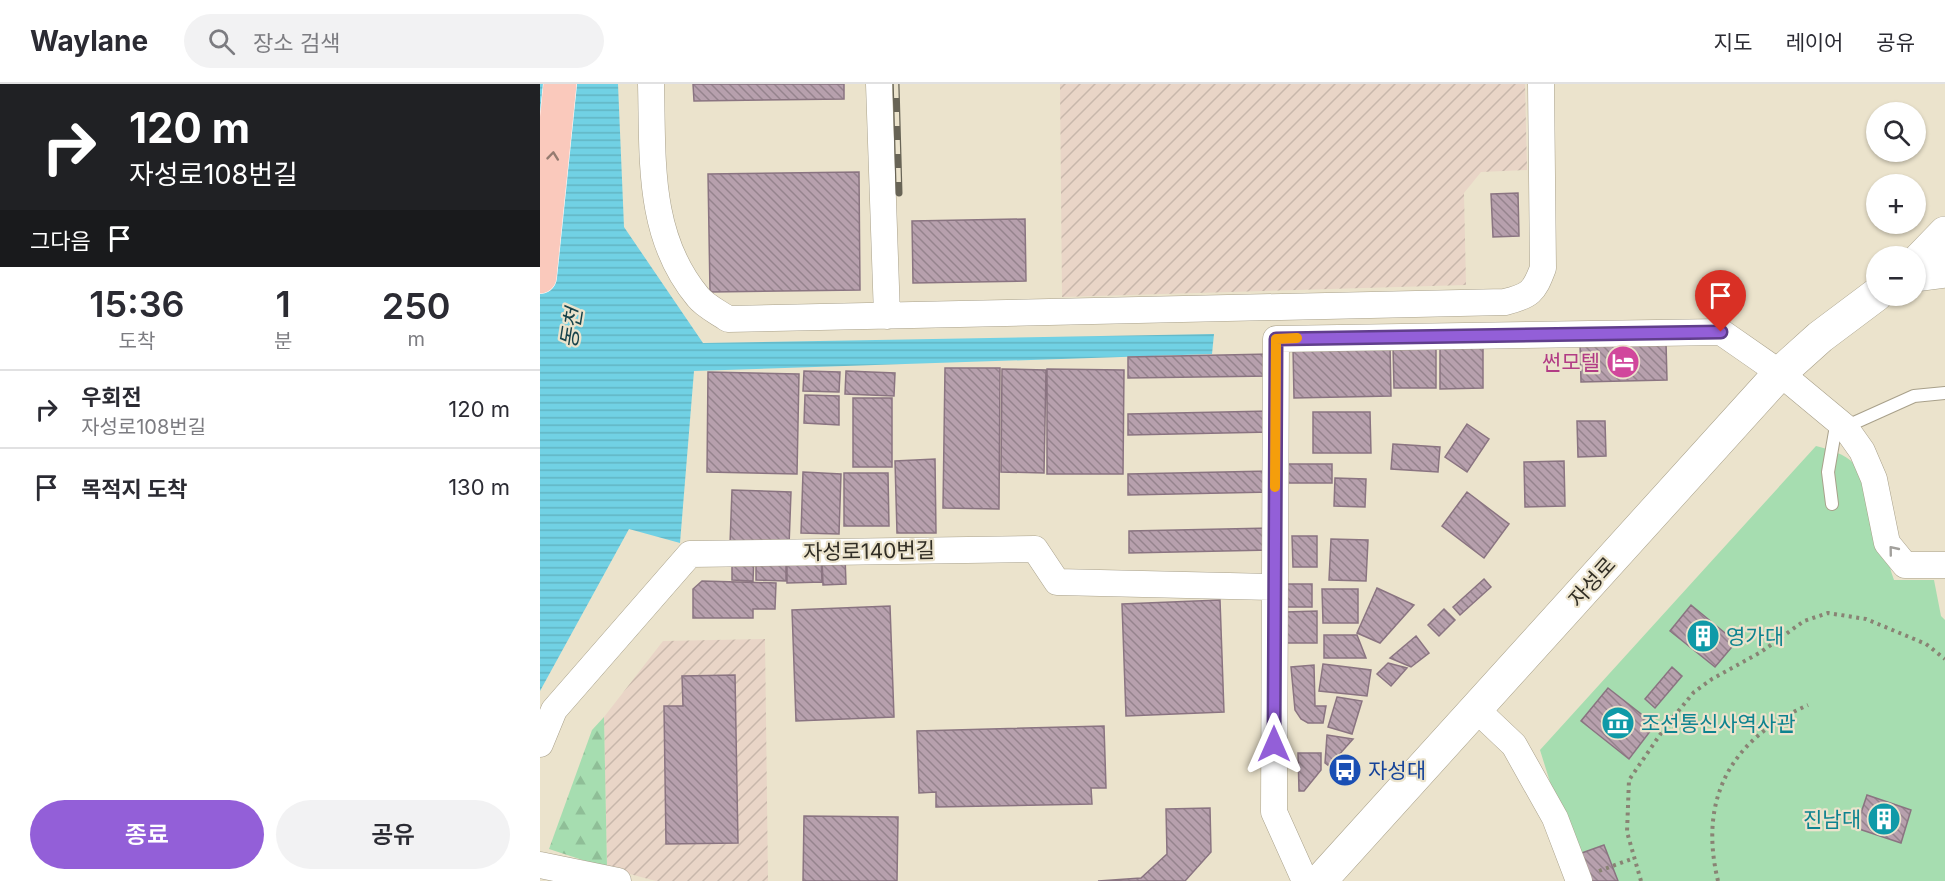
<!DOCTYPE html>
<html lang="ko">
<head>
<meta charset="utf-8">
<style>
  :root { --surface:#fff; --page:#f2f2f3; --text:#2b2b33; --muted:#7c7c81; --line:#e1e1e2; --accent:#935fd8 }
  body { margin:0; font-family:Inter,"Noto Sans KR",sans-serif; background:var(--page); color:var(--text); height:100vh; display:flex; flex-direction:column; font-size:22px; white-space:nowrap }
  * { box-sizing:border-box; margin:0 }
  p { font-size:20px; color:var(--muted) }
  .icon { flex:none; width:33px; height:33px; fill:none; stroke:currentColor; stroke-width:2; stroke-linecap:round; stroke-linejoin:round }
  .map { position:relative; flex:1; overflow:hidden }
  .drawer { display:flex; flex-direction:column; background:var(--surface); width:540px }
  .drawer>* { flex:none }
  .top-card { background:#202124; color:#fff; overflow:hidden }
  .tools { position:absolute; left:1326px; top:18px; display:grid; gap:12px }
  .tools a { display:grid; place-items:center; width:60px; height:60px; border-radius:50%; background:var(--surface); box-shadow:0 2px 4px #0004; font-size:30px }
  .pin { position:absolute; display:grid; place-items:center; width:51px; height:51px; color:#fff; margin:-62px -26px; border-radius:50% 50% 50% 0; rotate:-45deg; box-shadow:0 0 6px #0007 }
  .pin .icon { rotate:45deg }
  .me { position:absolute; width:66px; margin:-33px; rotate:0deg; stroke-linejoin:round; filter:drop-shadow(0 0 4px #0008) }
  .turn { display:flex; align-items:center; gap:21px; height:126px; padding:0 30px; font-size:27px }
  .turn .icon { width:78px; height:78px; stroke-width:2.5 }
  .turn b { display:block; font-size:42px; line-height:51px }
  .then { display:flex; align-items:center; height:57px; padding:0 30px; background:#0003; gap:12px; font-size:22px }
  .eta { display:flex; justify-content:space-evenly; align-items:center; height:102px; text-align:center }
  .eta b { font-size:36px; font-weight:600; line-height:42px }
  .cta { display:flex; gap:12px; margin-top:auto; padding:12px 30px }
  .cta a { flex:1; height:69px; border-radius:36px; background:var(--accent); color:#fff; font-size:24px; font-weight:600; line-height:69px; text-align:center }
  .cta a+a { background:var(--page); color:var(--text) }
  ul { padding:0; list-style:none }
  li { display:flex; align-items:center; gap:18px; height:78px; padding:0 30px; border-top:2px solid var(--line) }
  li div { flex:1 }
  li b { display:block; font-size:22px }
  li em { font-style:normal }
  header { display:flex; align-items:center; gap:36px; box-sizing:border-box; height:84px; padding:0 30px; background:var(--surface); border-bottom:2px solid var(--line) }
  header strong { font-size:28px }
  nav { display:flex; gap:33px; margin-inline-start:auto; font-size:21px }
  .search { width:420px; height:54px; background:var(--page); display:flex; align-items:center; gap:15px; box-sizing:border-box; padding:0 21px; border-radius:33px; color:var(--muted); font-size:22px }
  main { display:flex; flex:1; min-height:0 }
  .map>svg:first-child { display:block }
  .industrial { fill:url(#industrial-furrows) }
  .forest { fill:url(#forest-firs) }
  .green { fill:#a6ddb0 }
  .water { fill:url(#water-rules) }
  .building { fill:url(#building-back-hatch); stroke:#8a7481; stroke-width:1.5 }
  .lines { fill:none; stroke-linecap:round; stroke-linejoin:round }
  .lane-casing { stroke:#a8a08a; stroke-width:14 }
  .street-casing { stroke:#a8a08a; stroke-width:27 }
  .secondary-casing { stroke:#a8a08a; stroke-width:34 }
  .highway-casing { stroke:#fff; stroke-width:34 }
  .path { stroke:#898374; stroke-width:4; stroke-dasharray:3 4.5; stroke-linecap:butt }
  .lane { stroke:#fff; stroke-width:12 }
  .street { stroke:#fff; stroke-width:26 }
  .secondary { stroke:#fff; stroke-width:33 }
  .highway { stroke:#fac9bc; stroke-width:33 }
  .rail-casing { stroke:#686456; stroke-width:7 }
  .rail { stroke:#ebe3cc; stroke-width:4.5; stroke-dasharray:14; stroke-linecap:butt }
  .oneway { stroke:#957b70 }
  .oneway2 { stroke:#a2a09c }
  .route-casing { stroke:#603e8c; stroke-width:15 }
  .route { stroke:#935fd8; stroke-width:10 }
  .slow { stroke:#f59e0b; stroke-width:10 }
  .labels { text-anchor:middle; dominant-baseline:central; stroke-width:4.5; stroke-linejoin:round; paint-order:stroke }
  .hotel-label { font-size:21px; fill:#b23c85; stroke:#ebe3cc; text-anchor:end }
  .street-label { font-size:21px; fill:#302d24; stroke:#ebe3cc }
  .culture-label { font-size:21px; fill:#0d838f; stroke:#ebe3cc; text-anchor:start }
  .transit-label { font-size:21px; fill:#164399; stroke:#ebe3cc; text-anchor:start }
  .water-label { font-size:22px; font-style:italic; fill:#17434b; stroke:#ebe3cc }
</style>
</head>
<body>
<header>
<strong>Waylane</strong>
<div class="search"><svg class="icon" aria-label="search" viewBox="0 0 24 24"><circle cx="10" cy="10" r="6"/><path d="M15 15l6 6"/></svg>장소 검색</div>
<nav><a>지도</a><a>레이어</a><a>공유</a></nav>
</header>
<main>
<section class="drawer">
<div class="top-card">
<div class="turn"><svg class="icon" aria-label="right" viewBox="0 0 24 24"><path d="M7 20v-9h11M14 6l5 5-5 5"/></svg><div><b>120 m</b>자성로108번길</div></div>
<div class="then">그다음<svg class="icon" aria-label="arrive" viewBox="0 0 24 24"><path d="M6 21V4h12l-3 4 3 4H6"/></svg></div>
</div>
<div class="eta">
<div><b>15:36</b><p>도착</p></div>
<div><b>1</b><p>분</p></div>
<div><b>250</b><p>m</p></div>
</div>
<ul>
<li><svg class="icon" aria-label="right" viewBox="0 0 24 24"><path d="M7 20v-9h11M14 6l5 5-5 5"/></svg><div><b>우회전</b><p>자성로108번길</p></div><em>120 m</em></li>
<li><svg class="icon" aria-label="arrive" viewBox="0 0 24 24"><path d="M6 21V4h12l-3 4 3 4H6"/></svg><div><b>목적지 도착</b></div><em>130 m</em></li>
</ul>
<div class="cta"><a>종료</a><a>공유</a></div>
</section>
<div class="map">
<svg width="1405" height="797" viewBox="0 0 1405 797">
  <defs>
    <pattern id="industrial-furrows" width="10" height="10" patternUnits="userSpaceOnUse" patternTransform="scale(1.5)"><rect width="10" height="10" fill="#e9d5c7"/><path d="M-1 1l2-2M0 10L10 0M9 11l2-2" fill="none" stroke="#c8b7ab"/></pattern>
    <pattern id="forest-firs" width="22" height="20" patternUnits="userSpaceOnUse" patternTransform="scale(1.5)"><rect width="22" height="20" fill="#a6ddb0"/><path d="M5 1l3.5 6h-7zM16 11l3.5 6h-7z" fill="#8fbe97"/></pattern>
    <pattern id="water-rules" width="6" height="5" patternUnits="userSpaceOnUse" patternTransform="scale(1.5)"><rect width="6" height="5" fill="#71d1e4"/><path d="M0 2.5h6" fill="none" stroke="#62b4c3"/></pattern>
    <pattern id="building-back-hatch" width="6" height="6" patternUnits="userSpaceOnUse" patternTransform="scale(1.5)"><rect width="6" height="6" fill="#b7a0ad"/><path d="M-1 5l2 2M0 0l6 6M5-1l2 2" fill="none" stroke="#95838d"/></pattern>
  </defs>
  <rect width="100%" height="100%" fill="#ebe3cc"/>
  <!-- industrial -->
  <path class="industrial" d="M520,0H985L987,86L941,88L924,109L926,201L522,213Z
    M225,555L228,797H116L67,784L64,633L123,557Z"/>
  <!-- forest -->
  <path class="forest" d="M64,633L67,784L9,765L52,646Z"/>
  <!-- green -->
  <path class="green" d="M1276,362C1288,365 1306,370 1314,380C1333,405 1343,465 1354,496H1394L1401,532L1405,536V797H1044L1030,762L1000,666Z"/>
  <!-- water -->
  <path class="water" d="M0,0H78L84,143L163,259L674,250L672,270L154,287L140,459L89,445L0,607Z"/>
  <!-- building -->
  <path class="building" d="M153,0H304V15L154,17Z
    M319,88L320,206L170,208L168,90Z
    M978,109L979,152L953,153L951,110Z
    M485,135L486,197L373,199L372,137Z
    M1126,258L1127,296L1041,298L1040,259Z
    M850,262L851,312L754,314L753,264Z
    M853,262H896V304H854Z
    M900,264H943V304L900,305Z
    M730,270V292L588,294V273Z
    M405,284H460L459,425L403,424Z
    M462,285L506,286L504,389L461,388Z
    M507,285L584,286L583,390H507Z
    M264,287L300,288L299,308L263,307Z
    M306,287L355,289L354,312L305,310Z
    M168,288L259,290L257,390L167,388Z
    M265,311L299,312V341L264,339Z
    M313,314H352V383H313Z
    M730,327L731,348L588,351V330Z
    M773,328H830L831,369H773Z
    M1037,337H1065L1066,372L1038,373Z
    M927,340L949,355L927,388L905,373Z
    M853,360L900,363L898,388L851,385Z
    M395,375L396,449H357L355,377Z
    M1024,377L1025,422L985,423L984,378Z
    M748,380H792V399H748Z
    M730,387L731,408L588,411V390Z
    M263,388L301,390L299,450L261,449Z
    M304,389H348L349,442H304Z
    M795,394L826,395L825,423L794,422Z
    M192,406L251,408L249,462L190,460Z
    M927,408L969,440L944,474L902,442Z
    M731,444V466L589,469V447Z
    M752,452H777V483H753Z
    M791,455L828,456L826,497L789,496Z
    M214,471L213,497L192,496V472Z
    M281,472L282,498L247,499V473Z
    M305,472L306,500L283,501L282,473Z
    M216,473H246V497L216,496Z
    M944,495L951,503L920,531L913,523Z
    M162,497L236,499L235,525H213V534H153V505Z
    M745,500H772V523H745Z
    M837,504L874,521L840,559L817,549Z
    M782,505H818V539H783Z
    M680,516L684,628L586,632L582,520Z
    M1151,521L1196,558L1175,583L1130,547Z
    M350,522L354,633L256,637L252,526Z
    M904,525L915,536L899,552L888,541Z
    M777,527V559H746V528Z
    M784,551H817L826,574H784Z
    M876,552L889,569L871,583L850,574Z
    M848,579L867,584L851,602L837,590Z
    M783,580L831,586L827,612L779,607Z
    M774,581L775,622H786L783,639H768L761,635L755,626L751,583Z
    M1132,583L1142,592L1115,624L1105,615Z
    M195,591L198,759L126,760L124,622H143L142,592Z
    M1068,604L1115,641L1089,675L1041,637Z
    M797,613L822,617L812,650L788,643Z
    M564,642L566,704H551L552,720L396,723V708L379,709L377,647Z
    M787,651L813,655L789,682L785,679Z
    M758,669H781V686L764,707H759Z
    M1327,711L1371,726L1361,759L1316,744Z
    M670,724L671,768L645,797H558L601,794L627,770L626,725Z
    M264,732L358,733L357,797H263Z
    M1064,761L1078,797H1049L1039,770Z"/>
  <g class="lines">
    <!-- lane casing -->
    <g class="lane-casing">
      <path id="lane" d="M1305,343L1374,312L1405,309
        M1292,420L1288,388L1297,336"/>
    </g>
    <!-- street casing -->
    <g class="street-casing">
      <path id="street" d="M111,0C113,75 107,152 158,213C165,222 178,228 188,235L965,218C990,212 994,208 1003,184L1001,0
        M339,0L347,232
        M937,626L974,661L1015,734L1039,797
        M0,660L14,626L150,470L495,465L517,498L735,503
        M0,781L78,797
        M765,797L734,728L736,255L1181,248L1240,289L1305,343L1322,367L1334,395L1347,459L1365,481H1405"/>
    </g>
    <!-- secondary casing -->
    <g class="secondary-casing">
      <path id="secondary" d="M1376,179L1405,149
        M1376,191L1405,187
        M780,797L1240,289L1280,253L1336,211"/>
    </g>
    <!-- highway casing -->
    <g class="highway-casing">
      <path id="highway" d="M0,193L20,0"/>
    </g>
    <!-- path -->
    <path class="path" d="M1059,787L1094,774
      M1101,797L1087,748L1089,696L1126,642L1154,608L1172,595L1221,568L1264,537L1288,529L1326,535L1386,560L1405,575
      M1178,797C1158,714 1191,655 1268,621"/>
    <!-- lane -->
    <use href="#lane" class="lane"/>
    <!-- street -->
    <use href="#street" class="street"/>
    <!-- secondary -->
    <use href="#secondary" class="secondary"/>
    <!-- highway -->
    <use href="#highway" class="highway"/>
    <!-- rail casing -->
    <g class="rail-casing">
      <path id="rail" d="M356,0L359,109"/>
    </g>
    <!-- rail -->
    <use href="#rail" class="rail"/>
  </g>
  <!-- one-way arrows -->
  <defs><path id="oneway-chevron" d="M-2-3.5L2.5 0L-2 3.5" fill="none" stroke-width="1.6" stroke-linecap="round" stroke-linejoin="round" transform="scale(1.5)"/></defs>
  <use class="oneway" href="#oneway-chevron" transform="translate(13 72) rotate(-84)"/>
  <use class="oneway2" href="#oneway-chevron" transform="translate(1353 466) rotate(-129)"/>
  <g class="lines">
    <!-- route casing -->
    <g class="route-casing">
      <path id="route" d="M734,660L736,255L1181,248"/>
    </g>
    <!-- route -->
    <use href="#route" class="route"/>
    <!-- slow -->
    <path class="slow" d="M735,403L736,255L757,254"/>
  </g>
  <!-- icons -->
  <defs>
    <g id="hotel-disc" transform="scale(1.725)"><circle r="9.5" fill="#d1479c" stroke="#ebe3cc"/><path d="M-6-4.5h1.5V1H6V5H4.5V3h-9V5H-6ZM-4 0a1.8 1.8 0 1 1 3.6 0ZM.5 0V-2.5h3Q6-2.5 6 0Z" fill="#fff"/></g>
    <g id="building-disc" transform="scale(1.725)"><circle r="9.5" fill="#0f9aa8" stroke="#ebe3cc"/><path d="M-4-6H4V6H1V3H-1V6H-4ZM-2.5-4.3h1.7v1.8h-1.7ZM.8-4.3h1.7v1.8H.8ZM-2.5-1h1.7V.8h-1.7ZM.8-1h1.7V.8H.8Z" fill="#fff"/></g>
    <g id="museum-disc" transform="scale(1.725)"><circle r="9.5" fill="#0f9aa8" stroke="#ebe3cc"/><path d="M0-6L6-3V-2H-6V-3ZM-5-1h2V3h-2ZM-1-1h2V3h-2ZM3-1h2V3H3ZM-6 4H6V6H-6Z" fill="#fff"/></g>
    <g id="bus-disc" transform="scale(1.725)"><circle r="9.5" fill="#1a4fb4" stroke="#ebe3cc"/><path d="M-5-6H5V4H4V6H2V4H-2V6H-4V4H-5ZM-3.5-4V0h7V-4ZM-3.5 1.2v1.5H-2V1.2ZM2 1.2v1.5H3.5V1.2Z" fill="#fff"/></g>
  </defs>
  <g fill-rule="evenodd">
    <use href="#hotel-disc" x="1083" y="278"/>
    <use href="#building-disc" x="1163" y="552"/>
    <use href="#museum-disc" x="1078" y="639"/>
    <use href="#bus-disc" x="805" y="686"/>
    <use href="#building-disc" x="1344" y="735"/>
  </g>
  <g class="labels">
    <!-- hotel labels -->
    <g class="hotel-label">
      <text x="1060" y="278">썬모텔</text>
    </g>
    <!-- street labels -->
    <g class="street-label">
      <text transform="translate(329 467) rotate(-1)">자성로140번길</text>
      <text transform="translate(1052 498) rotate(-48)">자성로</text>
    </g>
    <!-- culture labels -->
    <g class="culture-label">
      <text x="1186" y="552">영가대</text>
      <text x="1101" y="639">조선통신사역사관</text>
      <text x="1321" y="735" text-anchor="end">진남대</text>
    </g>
    <!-- transit labels -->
    <g class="transit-label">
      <text x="828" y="686">자성대</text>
    </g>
    <!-- water labels -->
    <g class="water-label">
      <text transform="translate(31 244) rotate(-81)">동천</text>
    </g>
  </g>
</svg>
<div class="tools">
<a><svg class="icon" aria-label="search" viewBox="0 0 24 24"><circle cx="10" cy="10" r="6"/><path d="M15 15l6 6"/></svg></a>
<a>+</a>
<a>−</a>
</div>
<div class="pin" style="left:1181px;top:248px;background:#d93025"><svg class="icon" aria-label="arrive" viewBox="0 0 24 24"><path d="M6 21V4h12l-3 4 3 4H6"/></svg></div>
<svg class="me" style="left:734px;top:660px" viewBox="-20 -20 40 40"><path d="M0-17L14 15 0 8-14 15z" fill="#935fd8" stroke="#fff" stroke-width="4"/></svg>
</div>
</main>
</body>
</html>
